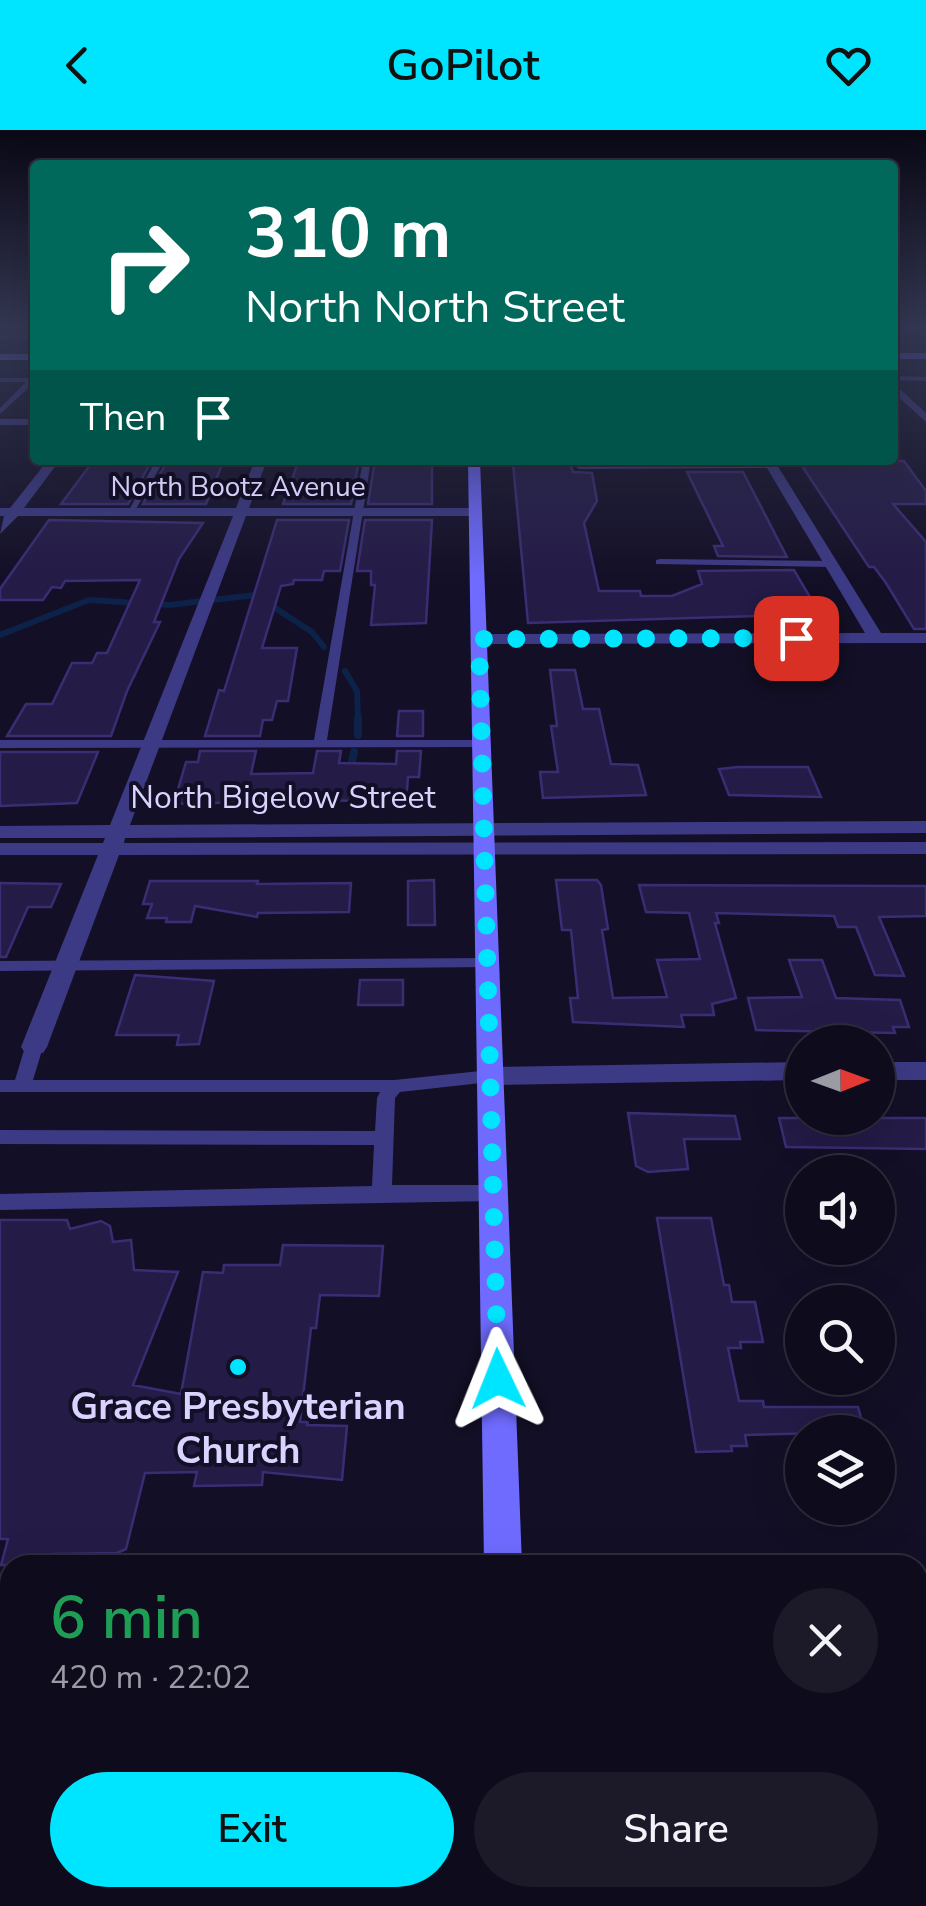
<!DOCTYPE html>
<html lang="en">
<head>
<meta charset="utf-8">
<style>
  :root { --surface:#0e0b1c; --page:#1c1929; --text:#f1f3f6; --muted:#9b9ba3; --line:#2e2b3b; --accent:#00e5ff }
  body { margin:0; font-family:"Nunito Sans",sans-serif; background:var(--page); color:var(--text); height:100vh; display:flex; flex-direction:column; font-size:38px; white-space:nowrap }
  * { box-sizing:border-box; margin:0 }
  p { font-size:32px; color:var(--muted) }
  .icon { flex:none; width:55px; height:55px; fill:none; stroke:currentColor; stroke-width:2; stroke-linecap:round; stroke-linejoin:round }
  .map { position:relative; flex:1; overflow:hidden }
  .panel { position:absolute; left:0px; top:1425px; width:928px; height:352px; display:flex; flex-direction:column; background:var(--surface); border-radius:30px 30px 0 0; box-shadow:0 10px 40px #0002,0 0 0 2px var(--line) }
  .panel>* { flex:none }
  .hud { position:absolute; left:30px; top:30px; width:868px; height:305px; border-radius:10px; box-shadow:0 10px 40px #0002,0 0 0 2px var(--line); background:#00695c; color:#fff; overflow:hidden }
  .needle { width:65px; rotate:89deg }
  .fabs { position:absolute; left:785px; top:895px; display:grid; gap:20px }
  .fabs a { display:grid; place-items:center; width:110px; height:110px; border-radius:50%; background:var(--surface); box-shadow:0 10px 40px #0002,0 0 0 2px var(--line); font-size:50px }
  .pin { position:absolute; display:grid; place-items:center; width:85px; height:85px; color:#fff; margin:-42px; border-radius:20px; box-shadow:0 5px 15px #0006 }
  .me { position:absolute; width:110px; margin:-55px; rotate:358deg; stroke-linejoin:round; filter:drop-shadow(0 0 8px #0008) }
  .turn { display:flex; align-items:center; gap:35px; height:210px; padding:0 50px; font-size:45px }
  .turn .icon { width:130px; height:130px; stroke-width:2.5 }
  .turn b { display:block; font-size:70px; line-height:85px }
  .then { display:flex; align-items:center; height:95px; padding:0 50px; background:#0003; gap:20px; font-size:38px }
  .round { display:grid; place-items:center; flex:none; width:105px; height:105px; border-radius:52px; background:var(--page) }
  .summary { display:flex; align-items:center; justify-content:space-between; height:170px; padding:0 50px }
  h1 { font-size:60px; font-weight:600; line-height:75px; color:#1e9e55 }
  .cta { display:flex; gap:20px; margin-top:auto; padding:20px 50px }
  .cta a { flex:1; height:115px; border-radius:60px; background:var(--accent); color:#111; font-size:40px; font-weight:600; line-height:115px; text-align:center }
  .cta a+a { background:var(--page); color:var(--text) }
  header { display:flex; justify-content:space-between; align-items:center; height:130px; padding:0 50px; background:var(--accent); color:#111; font-size:45px; font-weight:600 }
  .map>svg:first-child { display:block }
  .green { fill:#12302f }
  .lines { fill:none; stroke-linecap:round; stroke-linejoin:round }
  .stream-far2 { stroke:#0c2248; stroke-width:6 }
  .stream-far1 { stroke:#0c2248; stroke-width:8 }
  .stream { stroke:#0c2248; stroke-width:14 }
  .building { fill:#241b47; stroke:#3b2d73; stroke-width:2.5 }
  .service { fill:#3d3a85; fill-rule:evenodd }
  .minor { fill:#3d3a85; fill-rule:evenodd }
  .secondary { fill:#6f6bff; fill-rule:evenodd }
  .route { stroke:#00e5ff; stroke-width:18; stroke-dasharray:0 32.4 }
  .poi-dot { fill:#00e5ff; stroke:#130f26; stroke-width:4 }
  .labels { text-anchor:middle; dominant-baseline:central; stroke-width:8; stroke-linejoin:round; paint-order:stroke }
  .far-street-label { font-size:28px; fill:#d9d4ff; stroke:#130f26 }
  .street-label { font-size:32px; fill:#d9d4ff; stroke:#130f26 }
  .near-poi-label { font-size:38px; font-weight:bold; fill:#d9d4ff; stroke:#130f26 }
</style>
</head>
<body>
<header><svg class="icon" aria-label="back" viewBox="0 0 24 24"><path d="M15 5l-7 7 7 7"/></svg>GoPilot<svg class="icon" aria-label="heart" viewBox="0 0 24 24"><path d="M12 20l-8-8c-3-5 5-10 8-4 3-6 11-1 8 4z"/></svg></header>
<div class="map">
<svg width="926" height="1776" viewBox="0 0 926 1776">
  <rect width="100%" height="100%" fill="#130f26"/>
  <!-- green -->
  <path class="green" d="M918,1514L926,1516V1697L918,1699Z"/>
  <g class="lines">
    <!-- stream-far2 -->
    <path class="stream-far2" d="M0,505L89,470L169,475L255,465L312,502L324,517
      M345,541L357,561L358,590"/>
    <!-- stream-far1 -->
    <path class="stream-far1" d="M358,588V605
      M349,645L354,622"/>
    <!-- stream -->
    <path class="stream" d="M0,1685L10,1686
      M918,1724H926"/>
  </g>
  <!-- building -->
  <path class="building" d="M94,330H152L128,374H61Z
    M168,330H224L206,374H143Z
    M299,330H359L351,374H283Z
    M375,330H432V374H368Z
    M828,330L904,331L926,361V374H893L926,412V499H914L886,453L874,437H869L800,333Z
    M513,334H570L573,342L592,343L597,371L584,393L599,461H640L641,466H672L702,454L698,441L794,440L820,484L528,493Z
    M687,342H743L787,427L718,426L714,416H723Z
    M49,390L203,393L179,429L154,492H160L127,561L111,606H7L26,574H52L72,533H92L97,523H107L140,450L65,451L61,458L52,457L43,470H0V459Z
    M277,390H349L340,441H324L322,450H294L293,454L281,456L262,518H297L288,571H277L272,590H263L260,606H205L219,560L224,561Z
    M365,390H432L426,493L371,495L375,455H371V441H357Z
    M550,540H575L583,579H599L611,634L638,635L646,665L543,668L540,642H558L551,596H557Z
    M399,581H423V606H397Z
    M200,621H256L251,644L313,643L317,621H341L339,633L396,634L397,621H421L419,647H408L406,673L328,670L212,673L211,676L174,673L186,632H198Z
    M0,622H98L77,673L0,676Z
    M738,637H808L821,667L729,665L719,639Z
    M434,750L435,795H408V751Z
    M556,750H597L601,755L608,799L602,800L613,868L667,867L657,830L700,829L689,783L646,782L639,755L926,756V786L879,787L904,846L875,845L856,797H838L834,786L716,783L719,793H715L736,868L712,874L714,885H681L684,897L573,892L570,868H578L571,800H562Z
    M150,751H258L257,754L351,753L349,782L258,783L257,787L195,776L191,792H166L167,788H147L152,774H143Z
    M0,753L61,754L51,777H28L6,827H0Z
    M789,830H822L836,868L900,870L909,897H893L895,903L756,900L748,868L802,867Z
    M135,845L214,851L199,914L177,915L179,905H116Z
    M360,850H403V875H358Z
    M628,983L735,986L740,1009H684L688,1039L648,1042L636,1036Z
    M779,988H926V1019L786,1017Z
    M657,1088H711L724,1155H729L732,1172H755L763,1212H740L741,1218H728L739,1271H763L764,1277H858L865,1302L745,1305L747,1316H731L732,1321L696,1322Z
    M0,1090H67L70,1099L101,1091L110,1096L113,1112L131,1110L134,1140L178,1142L133,1255L181,1264L203,1142L223,1143L224,1135H280L283,1115L383,1116L379,1166L320,1165L316,1198H311L300,1292H308L307,1295L347,1296L342,1350L263,1342L262,1355L194,1356L197,1342L145,1343L126,1419L117,1423L54,1424L51,1435H1L8,1409H0Z"/>
  <g class="lines">
    <!-- service -->
    <path class="service" d="M892,199H926V203H892Z
      M0,205H35V209H0Z
      M892,246L926,247V251L892,250Z
      M0,248H35V252L0,284V278L26,252H0Z
      M156,330H164L133,384H127Z
      M363,330H371L327,610H483L490,614L488,617L0,618V610H314Z
      M660,429L831,431L836,434L831,437L656,434V430Z
      M488,828L496,833L494,837L0,841V831Z
      M34,911L43,917L33,950H394L490,940L497,942L499,946L497,950L490,952L400,962L395,968L392,1055H493L500,1058L503,1063L500,1068L493,1071L0,1080V1064L372,1056L374,1015L0,1014V1000L375,1001L377,968L380,962H0V950H15L25,917Z
      M0,1536L10,1537V1565L0,1564Z"/>
    <!-- minor -->
    <path class="minor" d="M0,199H7L0,204Z
      M892,252L926,283V292L892,261Z
      M0,289H35V295H0Z
      M48,330H60L24,378H236L255,330H267L249,378H476L483,382L476,386H246L130,695L926,691V703L125,708L124,713L926,712V724L119,725L47,917L43,923H25L21,917L98,725H0V713H103L105,708H0V696L110,695L233,386H18L0,404L4,386H0V378H10Z
      M774,330L881,503H926V513L479,514L471,509L479,504L865,503L767,338L579,339L573,335L579,331Z
      M802,932V950L490,955L481,952L477,946L481,940L490,937Z
      M878,932H926V950H878Z"/>
    <!-- secondary -->
    <path class="secondary" d="M892,223H926V229H892Z
      M0,224H35V230H0Z
      M468,330H480L522,1435H484Z
      M488,1768H533L534,1776H488Z"/>
  </g>
  <!-- sky -->
  <linearGradient id="sky" x2="0" y2="1"><stop stop-color="#0a0815"/><stop offset="0.44" stop-color="#333752"/><stop offset="1" stop-color="#333752" stop-opacity="0"/></linearGradient>
  <rect width="926" height="448" fill="url(#sky)"/>
  <g class="lines">
    <!-- route -->
    <path class="route" d="M498,1249L479,509L796,508"/>
  </g>
  <!-- markers -->
  <circle class="poi-dot" cx="238" cy="1237" r="10"/>
  <g class="labels">
    <!-- far-street labels -->
    <g class="far-street-label">
      <text x="238" y="357">North Bootz Avenue</text>
    </g>
    <!-- street labels -->
    <g class="street-label">
      <text x="283" y="667">North Bigelow Street</text>
    </g>
    <!-- near-poi labels -->
    <g class="near-poi-label">
      <text x="238" y="1276">Grace Presbyterian<tspan x="238" dy="44">Church</tspan></text>
    </g>
  </g>
</svg>
<div class="fabs">
<a><svg class="needle" viewBox="-14 -14 28 28"><path d="M0-13l5 13h-10z" fill="#e53935"/><path d="M0 13l5-13h-10z" fill="#9b9ba3"/></svg></a>
<a><svg class="icon" aria-label="sound" viewBox="0 0 24 24"><path d="M4 9h4l5-4v14l-5-4H4zM17 9q2 3 0 6"/></svg></a>
<a><svg class="icon" aria-label="search" viewBox="0 0 24 24"><circle cx="10" cy="10" r="6"/><path d="M15 15l6 6"/></svg></a>
<a><svg class="icon" aria-label="layers" viewBox="0 0 24 24"><path d="M12 4l9 5-9 5-9-5zM3 14l9 5 9-5"/></svg></a>
</div>
<div class="pin" style="left:796px;top:508px;background:#d93025"><svg class="icon" aria-label="arrive" viewBox="0 0 24 24"><path d="M6 21V4h12l-3 4 3 4H6"/></svg></div>
<svg class="me" style="left:498px;top:1249px" viewBox="-20 -20 40 40"><path d="M0-17L14 15 0 8-14 15z" fill="#00e5ff" stroke="#fff" stroke-width="4"/></svg>
<div class="hud">
<div class="turn"><svg class="icon" aria-label="right" viewBox="0 0 24 24"><path d="M7 20v-9h11M14 6l5 5-5 5"/></svg><div><b>310 m</b>North North Street</div></div>
<div class="then">Then<svg class="icon" aria-label="arrive" viewBox="0 0 24 24"><path d="M6 21V4h12l-3 4 3 4H6"/></svg></div>
</div>
<section class="panel">
<div class="summary"><div><h1>6 min</h1><p>420 m · 22:02</p></div><a class="round"><svg class="icon" aria-label="close" viewBox="0 0 24 24"><path d="M6 6l12 12M18 6L6 18"/></svg></a></div>
<div class="cta"><a>Exit</a><a>Share</a></div>
</section>
</div>
</body>
</html>
